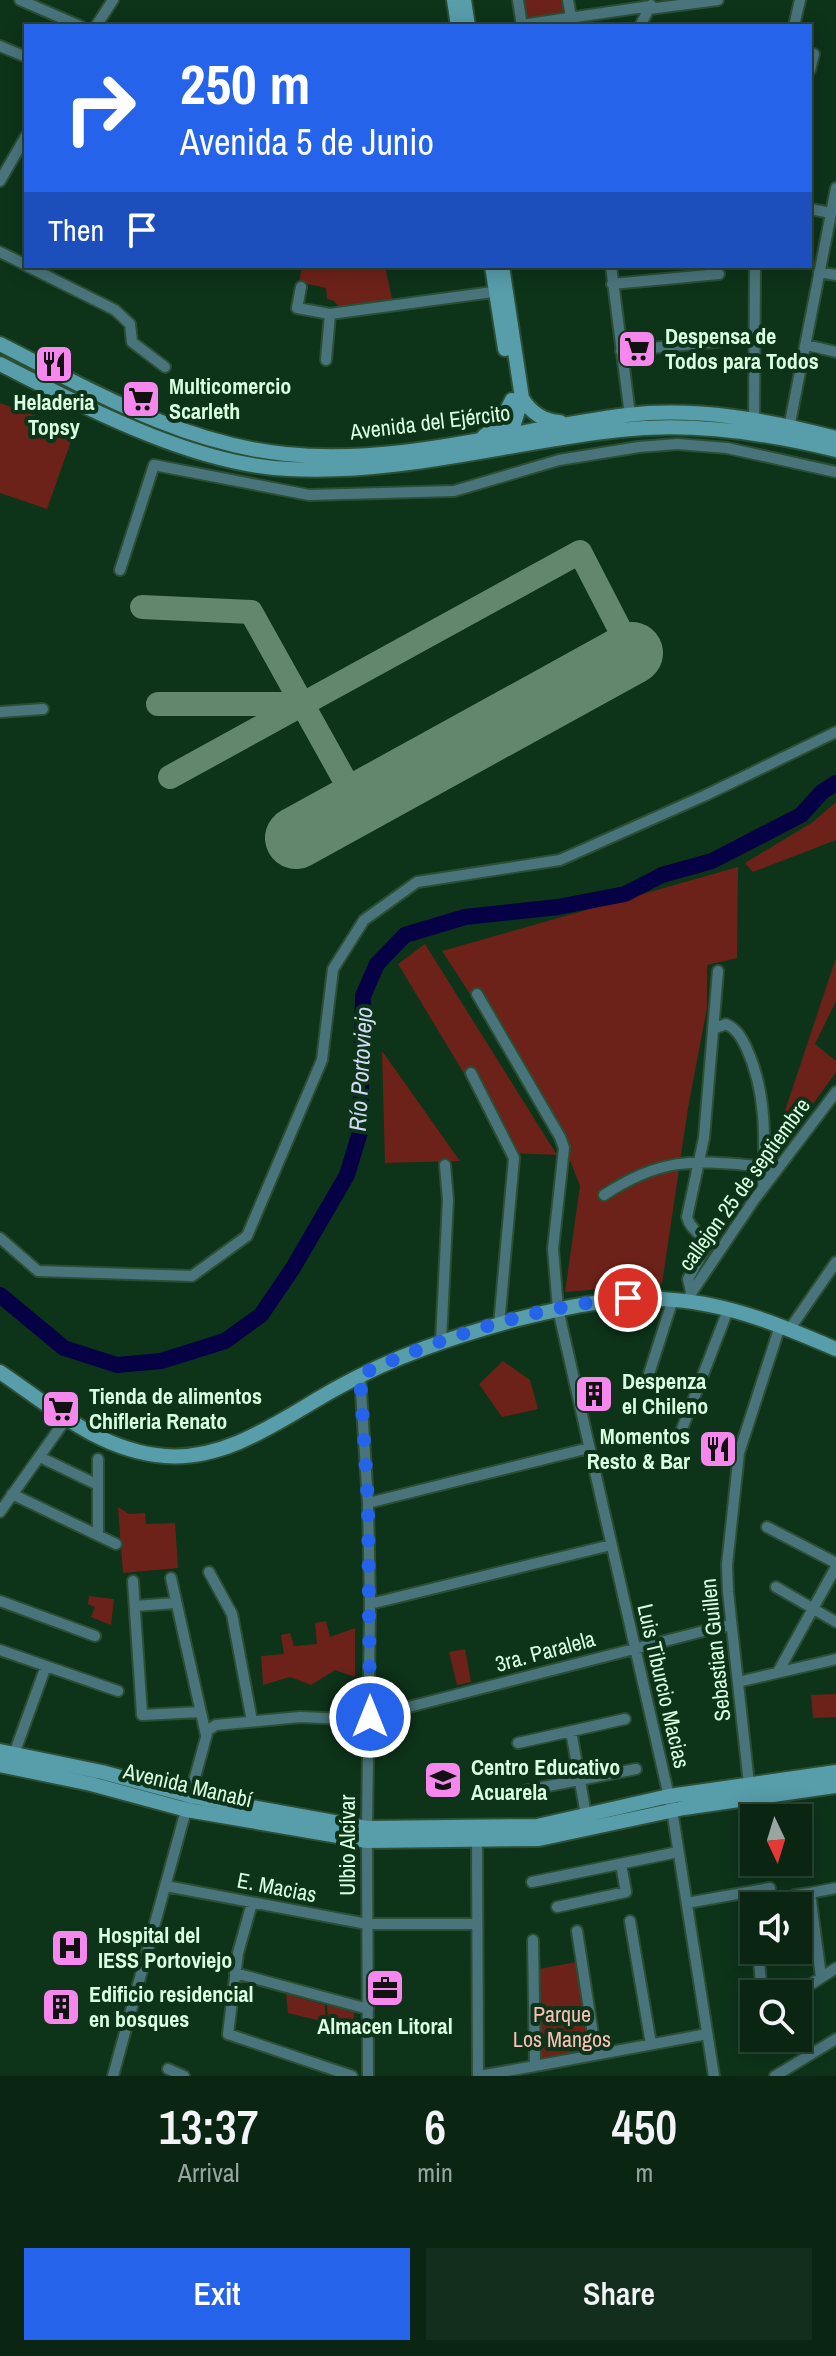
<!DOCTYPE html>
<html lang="en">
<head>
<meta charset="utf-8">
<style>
  :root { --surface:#0a2613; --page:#132e1c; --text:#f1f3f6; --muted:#99a5a0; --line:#2a4333; --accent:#2563eb }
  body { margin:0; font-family:"Archivo Narrow",sans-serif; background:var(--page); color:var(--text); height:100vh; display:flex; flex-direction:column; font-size:30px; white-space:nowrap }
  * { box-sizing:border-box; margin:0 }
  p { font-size:26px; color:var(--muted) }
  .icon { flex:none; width:44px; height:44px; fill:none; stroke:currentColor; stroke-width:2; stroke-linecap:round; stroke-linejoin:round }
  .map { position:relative; height:2076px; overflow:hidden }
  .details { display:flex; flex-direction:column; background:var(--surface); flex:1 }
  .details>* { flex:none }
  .hud { position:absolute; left:24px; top:24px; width:788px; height:244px; border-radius:0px; box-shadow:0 4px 20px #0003,0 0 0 2px var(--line); background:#2563eb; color:#fff; overflow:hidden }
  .needle { width:52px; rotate:176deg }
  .tools { position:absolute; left:740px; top:1804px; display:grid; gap:16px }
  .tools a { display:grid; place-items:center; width:72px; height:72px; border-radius:0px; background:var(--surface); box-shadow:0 4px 20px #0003,0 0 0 2px var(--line); font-size:40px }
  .pin { position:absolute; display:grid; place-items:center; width:68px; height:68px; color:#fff; margin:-34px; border:4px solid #fff; border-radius:50%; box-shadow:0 2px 8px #0007 }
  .me { position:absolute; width:88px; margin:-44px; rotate:0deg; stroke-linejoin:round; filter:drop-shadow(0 0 6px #0008) }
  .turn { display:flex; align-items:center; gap:28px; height:168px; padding:0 24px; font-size:36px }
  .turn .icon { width:104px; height:104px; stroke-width:2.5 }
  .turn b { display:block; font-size:56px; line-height:68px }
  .then { display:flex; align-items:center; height:76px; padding:0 24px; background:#0003; gap:16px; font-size:30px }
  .eta { display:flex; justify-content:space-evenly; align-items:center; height:136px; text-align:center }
  .eta b { font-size:48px; font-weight:600; line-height:56px }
  .primary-button { display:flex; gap:16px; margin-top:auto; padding:16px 24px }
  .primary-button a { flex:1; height:92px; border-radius:0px; background:var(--accent); color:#fff; font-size:32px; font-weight:600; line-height:92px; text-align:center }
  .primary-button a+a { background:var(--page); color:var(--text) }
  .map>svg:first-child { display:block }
  .green { fill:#6d2219 }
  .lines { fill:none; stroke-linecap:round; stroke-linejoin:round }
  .river { stroke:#060045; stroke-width:16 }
  .taxiway { stroke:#62876c; stroke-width:24 }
  .runway { stroke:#62876c; stroke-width:62 }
  .street-casing { stroke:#2a4f35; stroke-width:14 }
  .secondary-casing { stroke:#2a4f35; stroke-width:18 }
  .street { stroke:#4a747c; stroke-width:10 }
  .secondary { stroke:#589daa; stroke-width:14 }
  .route { stroke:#2563eb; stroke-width:14; stroke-dasharray:0 25.2 }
  .labels { text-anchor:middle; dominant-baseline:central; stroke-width:8; stroke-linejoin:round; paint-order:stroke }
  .poi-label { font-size:22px; font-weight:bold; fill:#dafee0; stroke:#0d3319; text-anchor:start }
  .street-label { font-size:22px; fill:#dafee0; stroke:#0d3319 }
  .park-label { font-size:22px; fill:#fcbfb5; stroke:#0d3319 }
  .water-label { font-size:24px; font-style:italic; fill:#d0d9f2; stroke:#0d3319 }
</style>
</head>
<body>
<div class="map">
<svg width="836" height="2076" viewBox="0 0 836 2076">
  <rect width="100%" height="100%" fill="#0d3319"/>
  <!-- green -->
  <path class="green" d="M522,0H564L567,14L525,20Z
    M302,266H385L392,299L339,307L334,301L327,299L326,288L299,282Z
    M0,403L75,430L47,509L0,493Z
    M836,802V840L753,872L745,863L813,822Z
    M738,867L737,958L707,965V1008L688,1108L662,1284L565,1292L580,1186L558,1129L442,951Z
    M425,944L557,1155L512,1153L398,964Z
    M836,958V1001L815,1044L836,1061V1072L765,1171Z
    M382,1051L460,1161L385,1163Z
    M503,1361L530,1380L538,1409L502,1417L479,1384Z
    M118,1507L129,1514L145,1513L146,1524L175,1523L178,1568L123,1573Z
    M89,1596L114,1599L111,1625L91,1617L95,1607L88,1604Z
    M326,1621L330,1637L355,1628V1677L335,1670L311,1685L290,1677L263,1685L261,1656L284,1654L281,1635L290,1633L294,1646L317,1644L315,1623Z
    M465,1649L471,1682L457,1685L449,1652Z
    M836,1694V1717L813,1718L811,1695Z
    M576,1962L588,2050L540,2058L539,1969Z
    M286,1994L325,2005V2022L288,2013Z
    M327,2005L354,2012V2035L329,2034Z"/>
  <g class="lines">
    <!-- river -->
    <path class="river" d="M0,1295L64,1348L117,1365L161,1361L225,1341L261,1315L293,1268L347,1175L360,1132L363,996L377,964L405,935L465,917L558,907L625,894L662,875L712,861L801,815L822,792L836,783"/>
    <!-- taxiway -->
    <path class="taxiway" d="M142,607L251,612L358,804
      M158,704H300
      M170,777L580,552L632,653"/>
    <!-- runway -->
    <path class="runway" d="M296,838L632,653"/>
    <!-- street casing -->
    <g class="street-casing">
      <path id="street" d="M20,0L80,26
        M518,0L522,26
        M568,0L571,17
        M521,25L651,6L649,9L718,0
        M96,26L113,0
        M640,26L651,5
        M794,26L800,0
        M0,46L26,57
        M810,70L814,54
        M0,181L26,136
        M810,209L831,213
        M0,252L26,265
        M27,266L115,310L130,324L132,342L165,367
        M611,266L630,415
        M819,272L836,275
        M612,284L719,274
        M301,287L297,308L330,314L326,360
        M330,314L500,291
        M806,345L836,352
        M621,351L724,341
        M754,424L755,266
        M788,433L836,188
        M120,570L154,465L309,495L454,491L559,460L639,447L677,444L727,448L836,472
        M0,712L43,709
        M477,994L560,1137L564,1148L553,1249L558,1309L672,1810L714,2076
        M713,1029L726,1024C737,1029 741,1037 746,1047C767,1092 765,1140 763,1188
        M471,1073L514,1158L499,1325
        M604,1195C666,1154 699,1161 768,1167
        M0,1238L38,1271L192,1276L247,1236L322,1060L333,969L364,920L417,882L560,860L706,795L836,732
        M691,1292L688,1279L707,1245C703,1234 690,1230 687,1217L704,1138L718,971
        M690,1295L754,1200L836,1092
        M789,1330L836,1262
        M441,1341L448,1200L445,1165
        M360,1375L368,1503L370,1604L367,1828L368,2076
        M648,1377L673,1299
        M682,1429L728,1310
        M46,1460L98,1485
        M12,1494L116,1544
        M368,1503L589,1448
        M0,1512L66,1419
        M767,1527L836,1563
        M98,1534V1459
        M209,1572L232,1614L252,1721
        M171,1578L206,1735
        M133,1581L142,1715L200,1712
        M776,1587L836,1622
        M0,1601L95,1636
        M370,1604L611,1545
        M135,1606L175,1603
        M0,1650L118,1691
        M778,1672L836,1567
        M738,1682L836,1659
        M370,1717L731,1624
        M571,1731L586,1815
        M518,1743L625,1719
        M14,1754L46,1666
        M749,1784L728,1592L727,1565L739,1453L780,1326
        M523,1791L636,1769
        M477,1834L478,2076
        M532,1882L678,1852
        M166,1886L367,1924H477
        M795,1895L810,1893
        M252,1903L238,1953L228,2034L352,2076
        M687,1903L770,1888
        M557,1907L626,1892L621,1864
        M630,1921L651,2044
        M577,1931L596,2054
        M758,1950L762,1994
        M235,1973L368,2009
        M821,1977L810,1893L836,1888
        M796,1994L836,1968
        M535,2066L707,2034
        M168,2069L184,2076
        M113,2076L208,1730L216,1725L300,1717L370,1720
        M479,2076L535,2066L533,1940
        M775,2076L836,2039"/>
    </g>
    <!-- secondary casing -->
    <g class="secondary-casing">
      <path id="secondary" d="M454,0L458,26
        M464,0L468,26
        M492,266L505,349
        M502,266L522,398L513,427L506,436
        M0,344C91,390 182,444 286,454C401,466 514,429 627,415C697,407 768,420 836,438
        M0,364C85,407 193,465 289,469C401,475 509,442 620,430C691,422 767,433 836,450
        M522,398C531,413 543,421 560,422
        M484,436L500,424L512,400
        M0,1372C52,1407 99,1451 165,1456C229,1461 284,1417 337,1388C394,1356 455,1336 518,1319C570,1306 620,1295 674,1300C730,1304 785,1327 836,1349
        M0,1751L102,1772L191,1796L367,1828L537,1826L669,1796L836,1772
        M0,1765L91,1784L187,1810L367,1841L539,1839L684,1808L836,1786"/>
    </g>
    <!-- street -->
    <use href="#street" class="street"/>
    <!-- secondary -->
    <use href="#secondary" class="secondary"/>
  </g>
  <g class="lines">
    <!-- route -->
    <path class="route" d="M370,1717L368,1503L360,1375C439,1337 542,1305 628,1298"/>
  </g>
  <!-- icons -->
  <defs>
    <g id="supermarket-square" transform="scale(2)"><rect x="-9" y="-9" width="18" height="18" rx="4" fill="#f688ed" stroke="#0d3319"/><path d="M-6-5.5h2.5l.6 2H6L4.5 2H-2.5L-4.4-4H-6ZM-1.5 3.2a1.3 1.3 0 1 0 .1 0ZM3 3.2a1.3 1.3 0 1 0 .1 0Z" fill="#111"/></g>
    <g id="restaurant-square" transform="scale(2)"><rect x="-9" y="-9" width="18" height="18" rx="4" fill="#f688ed" stroke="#0d3319"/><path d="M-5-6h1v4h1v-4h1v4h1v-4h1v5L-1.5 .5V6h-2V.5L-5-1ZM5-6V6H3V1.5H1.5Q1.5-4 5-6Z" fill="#111"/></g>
    <g id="building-square" transform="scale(2)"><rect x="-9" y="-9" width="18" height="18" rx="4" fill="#f688ed" stroke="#0d3319"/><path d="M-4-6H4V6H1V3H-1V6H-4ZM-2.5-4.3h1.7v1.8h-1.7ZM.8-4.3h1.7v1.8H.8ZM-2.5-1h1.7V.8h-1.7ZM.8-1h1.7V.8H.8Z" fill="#111"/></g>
    <g id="school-square" transform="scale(2)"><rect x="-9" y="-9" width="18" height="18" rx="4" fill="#f688ed" stroke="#0d3319"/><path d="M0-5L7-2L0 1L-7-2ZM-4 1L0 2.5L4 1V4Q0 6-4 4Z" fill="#111"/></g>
    <g id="hospital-square" transform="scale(2)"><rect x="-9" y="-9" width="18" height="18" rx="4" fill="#f688ed" stroke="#0d3319"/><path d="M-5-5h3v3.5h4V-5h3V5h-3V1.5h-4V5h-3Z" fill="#111"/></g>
    <g id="office-square" transform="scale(2)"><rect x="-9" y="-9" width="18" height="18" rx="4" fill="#f688ed" stroke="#0d3319"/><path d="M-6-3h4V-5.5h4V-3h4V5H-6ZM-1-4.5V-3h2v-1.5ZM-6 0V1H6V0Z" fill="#111"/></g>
  </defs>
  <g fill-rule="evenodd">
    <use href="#supermarket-square" x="637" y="349"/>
    <use href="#restaurant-square" x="54" y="364"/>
    <use href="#supermarket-square" x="141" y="399"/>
    <use href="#building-square" x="594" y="1394"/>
    <use href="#supermarket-square" x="61" y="1409"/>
    <use href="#restaurant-square" x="718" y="1449"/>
    <use href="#school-square" x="443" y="1780"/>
    <use href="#hospital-square" x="70" y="1948"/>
    <use href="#office-square" x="385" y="1988"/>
    <use href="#building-square" x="61" y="2007"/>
  </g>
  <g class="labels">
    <!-- poi labels -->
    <g class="poi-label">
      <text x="665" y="336">Despensa de<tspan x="665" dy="25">Todos para Todos</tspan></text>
      <text x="169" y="386">Multicomercio<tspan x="169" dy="25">Scarleth</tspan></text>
      <text x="54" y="402" text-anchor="middle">Heladeria<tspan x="54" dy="25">Topsy</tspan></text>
      <text x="622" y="1381">Despenza<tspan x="622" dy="25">el Chileno</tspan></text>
      <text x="89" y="1396">Tienda de alimentos<tspan x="89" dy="25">Chifleria Renato</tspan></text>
      <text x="690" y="1436" text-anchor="end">Momentos<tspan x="690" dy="25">Resto &amp; Bar</tspan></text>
      <text x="471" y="1767">Centro Educativo<tspan x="471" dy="25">Acuarela</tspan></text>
      <text x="98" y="1935">Hospital del<tspan x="98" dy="25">IESS Portoviejo</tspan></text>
      <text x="89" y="1994">Edificio residencial<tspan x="89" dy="25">en bosques</tspan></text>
      <text x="385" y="2026" text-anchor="middle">Almacen Litoral</text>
    </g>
    <!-- street labels -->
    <g class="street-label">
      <text transform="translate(430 422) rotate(-7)">Avenida del Ejército</text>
      <text transform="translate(744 1184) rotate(-54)">callejon 25 de septiembre</text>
      <text transform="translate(715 1650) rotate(-96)">Sebastian Guillen</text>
      <text transform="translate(545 1651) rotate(-15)">3ra. Paralela</text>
      <text transform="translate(664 1686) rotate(77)">Luis Tiburcio Macias</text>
      <text transform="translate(188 1785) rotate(13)">Avenida Manabí</text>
      <text transform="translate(347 1845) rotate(-90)">Ulbio Alcívar</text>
      <text transform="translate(277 1887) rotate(11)">E. Macias</text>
    </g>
    <!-- park labels -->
    <g class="park-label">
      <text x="562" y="2014">Parque<tspan x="562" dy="25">Los Mangos</tspan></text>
    </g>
    <!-- water labels -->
    <g class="water-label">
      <text transform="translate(360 1069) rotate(-87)">Río Portoviejo</text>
    </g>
  </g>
</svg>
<div class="tools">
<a><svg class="needle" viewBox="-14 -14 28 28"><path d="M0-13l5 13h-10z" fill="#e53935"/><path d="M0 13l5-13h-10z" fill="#99a5a0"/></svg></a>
<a><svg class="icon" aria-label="sound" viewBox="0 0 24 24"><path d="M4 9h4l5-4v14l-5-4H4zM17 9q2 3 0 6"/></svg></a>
<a><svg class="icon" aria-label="search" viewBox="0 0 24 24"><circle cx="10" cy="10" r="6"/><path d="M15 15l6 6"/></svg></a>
</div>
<div class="pin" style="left:628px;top:1298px;background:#d93025"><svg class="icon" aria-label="arrive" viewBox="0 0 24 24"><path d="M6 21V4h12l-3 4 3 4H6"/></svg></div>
<svg class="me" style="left:370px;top:1717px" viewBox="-20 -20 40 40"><circle r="17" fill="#2563eb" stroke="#fff" stroke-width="3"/><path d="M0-11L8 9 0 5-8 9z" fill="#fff"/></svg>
<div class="hud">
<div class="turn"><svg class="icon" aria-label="right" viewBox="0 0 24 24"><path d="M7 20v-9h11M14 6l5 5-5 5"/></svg><div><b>250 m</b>Avenida 5 de Junio</div></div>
<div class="then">Then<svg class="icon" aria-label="arrive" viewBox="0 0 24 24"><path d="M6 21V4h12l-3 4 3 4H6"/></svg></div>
</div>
</div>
<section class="details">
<div class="eta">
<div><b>13:37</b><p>Arrival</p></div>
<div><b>6</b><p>min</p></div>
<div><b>450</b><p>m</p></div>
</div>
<div class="primary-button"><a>Exit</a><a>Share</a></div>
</section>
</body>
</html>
